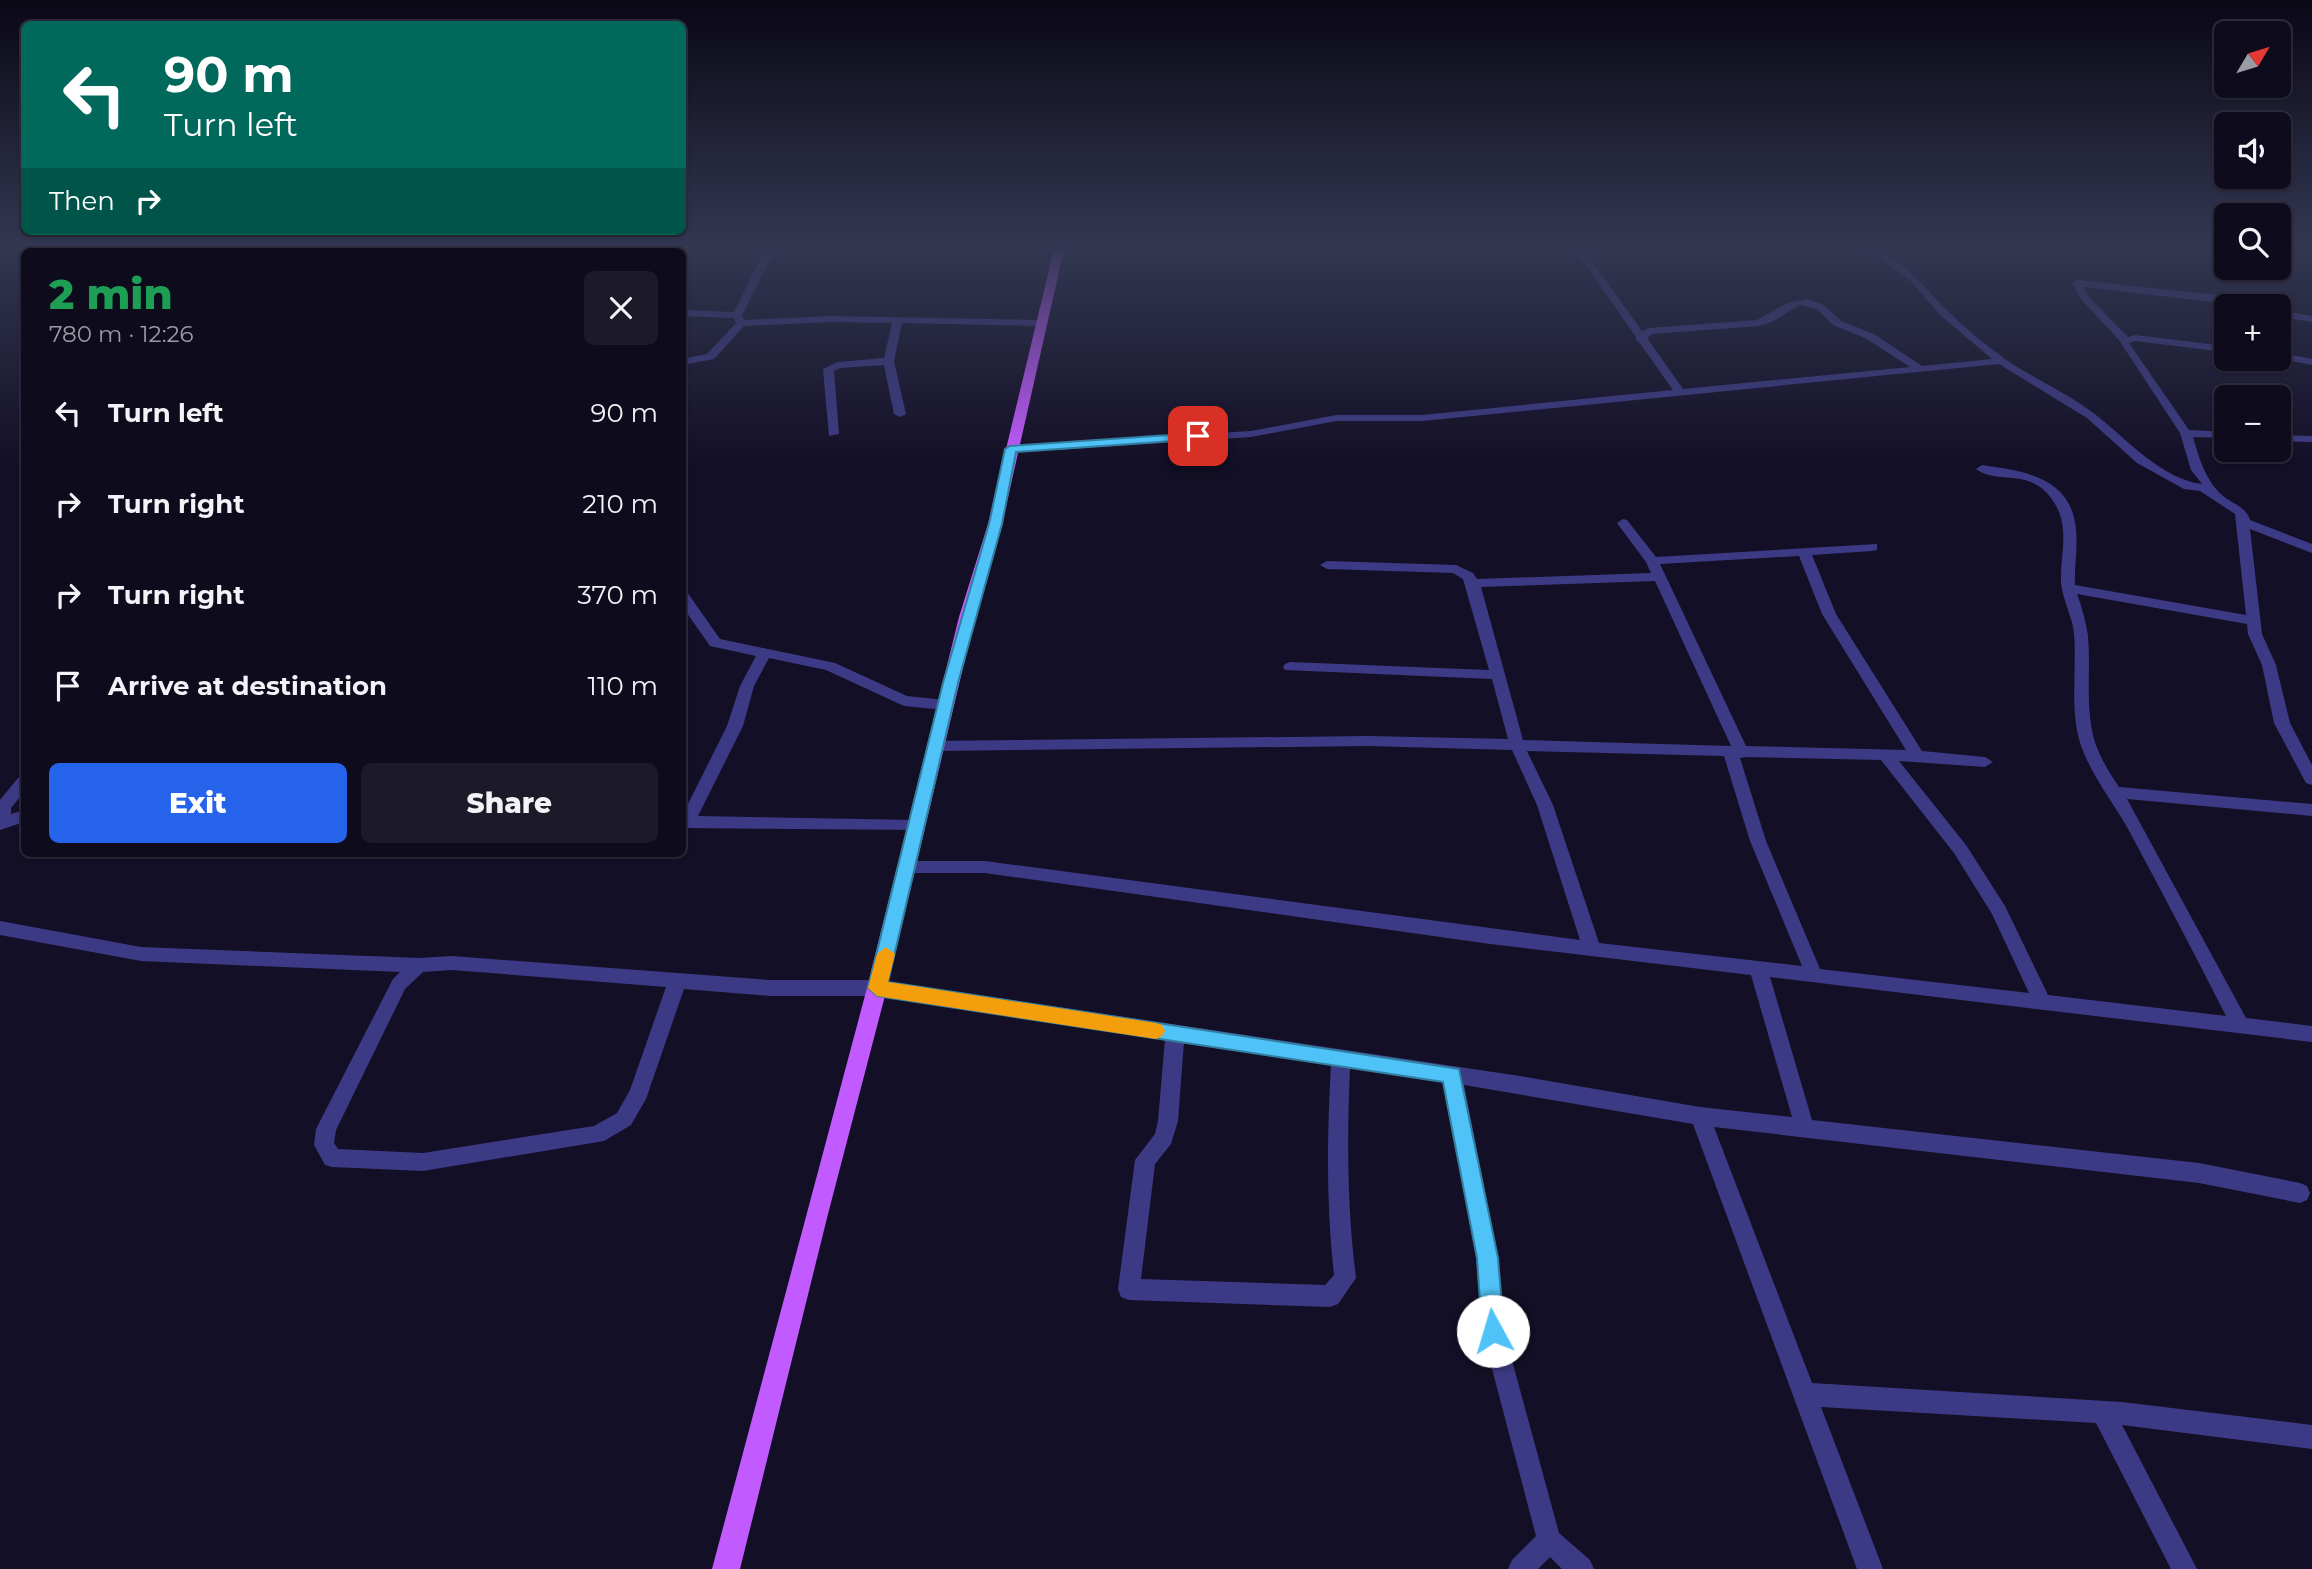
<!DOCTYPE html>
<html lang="en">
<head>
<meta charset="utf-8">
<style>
  :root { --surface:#0e0b1c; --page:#1c1929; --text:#f1f3f6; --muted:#9b9ba3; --line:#2e2b3b; --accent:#2563eb }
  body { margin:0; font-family:Montserrat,sans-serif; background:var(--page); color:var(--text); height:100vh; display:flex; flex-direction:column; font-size:26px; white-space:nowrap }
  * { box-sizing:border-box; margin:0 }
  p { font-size:23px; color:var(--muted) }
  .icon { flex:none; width:38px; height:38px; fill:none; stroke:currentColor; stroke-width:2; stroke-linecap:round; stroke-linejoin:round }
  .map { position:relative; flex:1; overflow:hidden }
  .side { position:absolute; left:21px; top:248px; width:665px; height:609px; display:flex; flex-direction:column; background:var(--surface); border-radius:10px; box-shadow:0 2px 5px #0004,0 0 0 2px var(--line) }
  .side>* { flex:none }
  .hud { position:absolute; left:21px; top:21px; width:665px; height:214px; border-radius:10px; box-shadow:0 2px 5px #0004,0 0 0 2px var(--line); background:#00695c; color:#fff; overflow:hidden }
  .needle { width:46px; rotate:52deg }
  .controls { position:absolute; left:2214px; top:21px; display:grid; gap:14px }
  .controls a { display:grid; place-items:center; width:77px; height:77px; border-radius:10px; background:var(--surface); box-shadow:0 2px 5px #0004,0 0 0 2px var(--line); font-size:35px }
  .pin { position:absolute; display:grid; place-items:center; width:60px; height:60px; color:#fff; margin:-30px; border-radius:14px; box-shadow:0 4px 10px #0006 }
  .me { position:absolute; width:77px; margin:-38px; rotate:354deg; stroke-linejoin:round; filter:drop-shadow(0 0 5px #0008) }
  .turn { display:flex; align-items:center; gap:24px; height:147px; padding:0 28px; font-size:32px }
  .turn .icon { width:91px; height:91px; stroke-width:2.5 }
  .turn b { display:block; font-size:49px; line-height:60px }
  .then { display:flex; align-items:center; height:66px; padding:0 28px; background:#0003; gap:14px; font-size:26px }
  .round { display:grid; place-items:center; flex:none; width:74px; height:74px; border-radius:10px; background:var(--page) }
  .summary { display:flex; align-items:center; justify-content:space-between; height:119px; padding:0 28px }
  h1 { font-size:42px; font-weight:800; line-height:52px; color:#1e9e55 }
  .button { display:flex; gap:14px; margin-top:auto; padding:14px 28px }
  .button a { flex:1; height:80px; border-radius:10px; background:var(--accent); color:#fff; font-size:28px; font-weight:800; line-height:80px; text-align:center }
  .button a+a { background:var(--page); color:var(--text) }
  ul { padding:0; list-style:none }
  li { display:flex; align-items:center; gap:21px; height:91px; padding:0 28px }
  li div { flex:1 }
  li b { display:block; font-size:26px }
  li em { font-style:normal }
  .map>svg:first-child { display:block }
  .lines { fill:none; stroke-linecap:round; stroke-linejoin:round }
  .minor { fill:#3d3a85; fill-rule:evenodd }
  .primary { fill:#c25bff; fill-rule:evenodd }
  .route { fill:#4fc3f7; stroke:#337fa1; stroke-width:2 }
  .slow { fill:#f59e0b }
</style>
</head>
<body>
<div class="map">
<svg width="2312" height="1569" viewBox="0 0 2312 1569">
  <rect width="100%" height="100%" fill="#130f26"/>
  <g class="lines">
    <!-- minor -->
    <path class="minor" d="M140,245H151L141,252H130Z
      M255,245H266L256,252H245Z
      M469,245H479L473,252H463Z
      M767,245H777L742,315L744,320L830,316L1043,320L1048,323L1043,326L902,323L894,361L906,414L900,417L894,414L884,365L840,368L834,371L839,434L829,436L823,369L838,362L884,358L892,323L830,322L744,326L714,359L682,365V359L707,354L736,323L733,318L682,316V310L734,312Z
      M1572,245H1580L1642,331L1649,328L1757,320L1787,303L1807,299L1824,305L1841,321L1874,334L1922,366L1992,359L1940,315L1912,282L1861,245C1890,244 1928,292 1948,311C1965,328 1986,345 2005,359C2034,379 2068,393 2096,415C2127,439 2161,479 2202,484L2191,470L2180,433L2119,340L2081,299L2072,283L2077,280L2227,296L2246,306L2084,287L2088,296L2128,337L2135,335L2226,346V352L2135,341L2129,343L2189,430L2226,432V438L2193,437C2199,458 2206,481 2222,495C2233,505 2245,505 2250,520L2312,544V553L2250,529L2262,634L2276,665L2290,723L2312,765V785L2306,783L2274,723L2262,665L2248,634L2247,624L2077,594C2082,608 2086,621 2088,636C2091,670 2085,705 2094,739C2099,756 2109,772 2119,787L2312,804V816L2127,799L2246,1018L2312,1026V1042L1770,977L1812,1120L2199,1163L2300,1183L2307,1186L2310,1193L2307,1200L2300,1203L2199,1183L1714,1127L1812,1383L2122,1402L2312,1425V1449L2122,1425L2197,1569H2171L2096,1423L1821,1407L1883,1569H1857L1693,1124L1464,1085L1498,1258L1504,1331L1559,1533L1590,1560L1594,1569H1562L1550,1557L1538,1569H1508L1512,1560L1536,1536L1482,1331L1476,1258L1444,1082L1350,1068C1347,1138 1347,1208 1356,1278L1338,1304L1330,1307L1129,1300L1121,1297L1118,1289L1135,1160L1155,1134L1158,1121L1165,1039L877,996H770L684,989L646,1099L631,1125L604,1141L423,1171L332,1167L325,1165L314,1145L316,1129L393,979L400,972L141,961L0,935V921L141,947L419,958L452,956L770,980H877L1520,1076L1700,1107L1792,1117L1751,975L1490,944L985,873H907L901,872L899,867L901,862L907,861H985L1580,940L1537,805L1512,750L1368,746L935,751L927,746L935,741L1368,736L1508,739L1492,679L1285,670L1283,667L1285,664L1290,662L1489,670L1463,579L1453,573L1327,569L1320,565L1327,561L1456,565L1473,573L1477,579L1651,573L1646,562L1617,523L1623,519L1627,520L1656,557L1877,544V550L1872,551L1812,555L1836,614L1922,751L1985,757L1993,762L1985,767L1899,761L1966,845L2005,906L2048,995L2226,1016C2194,953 2161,890 2127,827C2111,799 2088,771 2079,739C2070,704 2077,668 2074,633C2072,615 2062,599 2061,582C2060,554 2070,529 2055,504C2032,465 1998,486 1976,469L1982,465C2024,471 2072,477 2076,530C2078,548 2074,567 2075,585L2246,615L2235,514L2200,491L2184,489L2137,463L2087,418L1999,364L1422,421H1336L1251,437L1010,453L1004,449L1010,445L1251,431L1336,415H1422L1673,390L1639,342L1636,341V337ZM1800,305L1817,309L1833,325L1867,339L1910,367L1683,389L1647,338L1652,334L1759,326L1772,322ZM1799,556L1822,614L1906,750L1746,746L1660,564ZM1655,581L1731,746L1523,740L1481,587ZM1527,751L1724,756L1750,841L1802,966L1599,943L1553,805ZM1747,757L1881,760L1954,853L1992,914L2029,993L1820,969L1766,841L1740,758ZM452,970L666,987L630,1090L617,1113L594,1126L423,1153L338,1149L334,1143L336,1130L405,989L423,972ZM1184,1042L1331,1065C1327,1135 1326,1205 1334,1275L1325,1285L1141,1279L1155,1164L1171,1144L1178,1121Z
      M2303,245H2312V251Z
      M2278,310L2312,316V322L2278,316Z
      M2278,352L2312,359V365L2278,358Z
      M2278,435L2312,436V442L2278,441Z
      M682,591L687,592L720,639L835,663L907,696L945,700L952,705L945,710L904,706L826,670L769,658L754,686L743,726L698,816L916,820L922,822L924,826L922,830L682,828V816L727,726L740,686L756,656L710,646L682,606Z
      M24,776V792L11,808V814L24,810V822L0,830V800L18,778Z"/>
    <!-- primary -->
    <path class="primary" d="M1055,245H1065L1002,524L975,617L887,988L828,1214L740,1569H712L867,988L959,617L988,524Z"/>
  </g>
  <!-- sky -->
  <linearGradient id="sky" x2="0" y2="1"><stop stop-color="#0a0815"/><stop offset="0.53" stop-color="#333752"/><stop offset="1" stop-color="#333752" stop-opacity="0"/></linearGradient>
  <rect width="2312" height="464" fill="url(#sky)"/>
  <!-- route -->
  <path class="route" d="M1198,433L1202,434V439L1016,452L1002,524L958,683L888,982L1459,1069L1498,1258L1504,1331L1501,1339L1493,1342L1485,1339L1482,1331L1477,1258L1443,1082L877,996L868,988L943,683L989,524L1005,449L1010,446Z"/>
  <!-- slow -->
  <path class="slow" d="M886,947L895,954L888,982L1156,1023L1162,1025L1165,1031L1162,1036L1156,1039L877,996L868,988L877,954Z"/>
</svg>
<div class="controls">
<a><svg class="needle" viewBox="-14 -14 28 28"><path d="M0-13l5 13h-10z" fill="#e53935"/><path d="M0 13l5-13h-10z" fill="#9b9ba3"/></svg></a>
<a><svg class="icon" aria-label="sound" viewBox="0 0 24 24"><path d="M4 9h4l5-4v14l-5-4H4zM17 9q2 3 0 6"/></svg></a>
<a><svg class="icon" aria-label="search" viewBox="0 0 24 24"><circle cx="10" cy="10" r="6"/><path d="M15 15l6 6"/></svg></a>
<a>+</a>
<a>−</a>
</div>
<div class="pin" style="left:1198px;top:436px;background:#d93025"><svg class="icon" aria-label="arrive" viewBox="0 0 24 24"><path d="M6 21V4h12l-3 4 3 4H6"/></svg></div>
<svg class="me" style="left:1493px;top:1331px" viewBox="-20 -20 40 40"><circle r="19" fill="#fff"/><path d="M0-13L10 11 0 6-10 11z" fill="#4fc3f7"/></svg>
<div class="hud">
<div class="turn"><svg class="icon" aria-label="left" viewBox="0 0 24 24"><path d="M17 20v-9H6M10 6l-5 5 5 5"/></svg><div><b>90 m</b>Turn left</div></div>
<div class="then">Then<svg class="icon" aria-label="right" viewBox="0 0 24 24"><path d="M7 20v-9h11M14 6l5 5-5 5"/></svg></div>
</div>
<section class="side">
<div class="summary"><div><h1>2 min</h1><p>780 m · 12:26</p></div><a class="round"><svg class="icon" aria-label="close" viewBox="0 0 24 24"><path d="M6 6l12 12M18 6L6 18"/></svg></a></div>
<ul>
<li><svg class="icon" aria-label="left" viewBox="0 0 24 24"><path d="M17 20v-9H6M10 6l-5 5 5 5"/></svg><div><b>Turn left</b></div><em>90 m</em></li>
<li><svg class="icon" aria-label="right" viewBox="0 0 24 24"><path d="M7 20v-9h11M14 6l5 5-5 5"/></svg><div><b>Turn right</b></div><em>210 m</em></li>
<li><svg class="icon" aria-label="right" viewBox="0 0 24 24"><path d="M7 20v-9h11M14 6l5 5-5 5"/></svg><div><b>Turn right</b></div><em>370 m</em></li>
<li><svg class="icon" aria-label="arrive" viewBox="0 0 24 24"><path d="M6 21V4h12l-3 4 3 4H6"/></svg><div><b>Arrive at destination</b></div><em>110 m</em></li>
</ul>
<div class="button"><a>Exit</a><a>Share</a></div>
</section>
</div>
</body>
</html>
